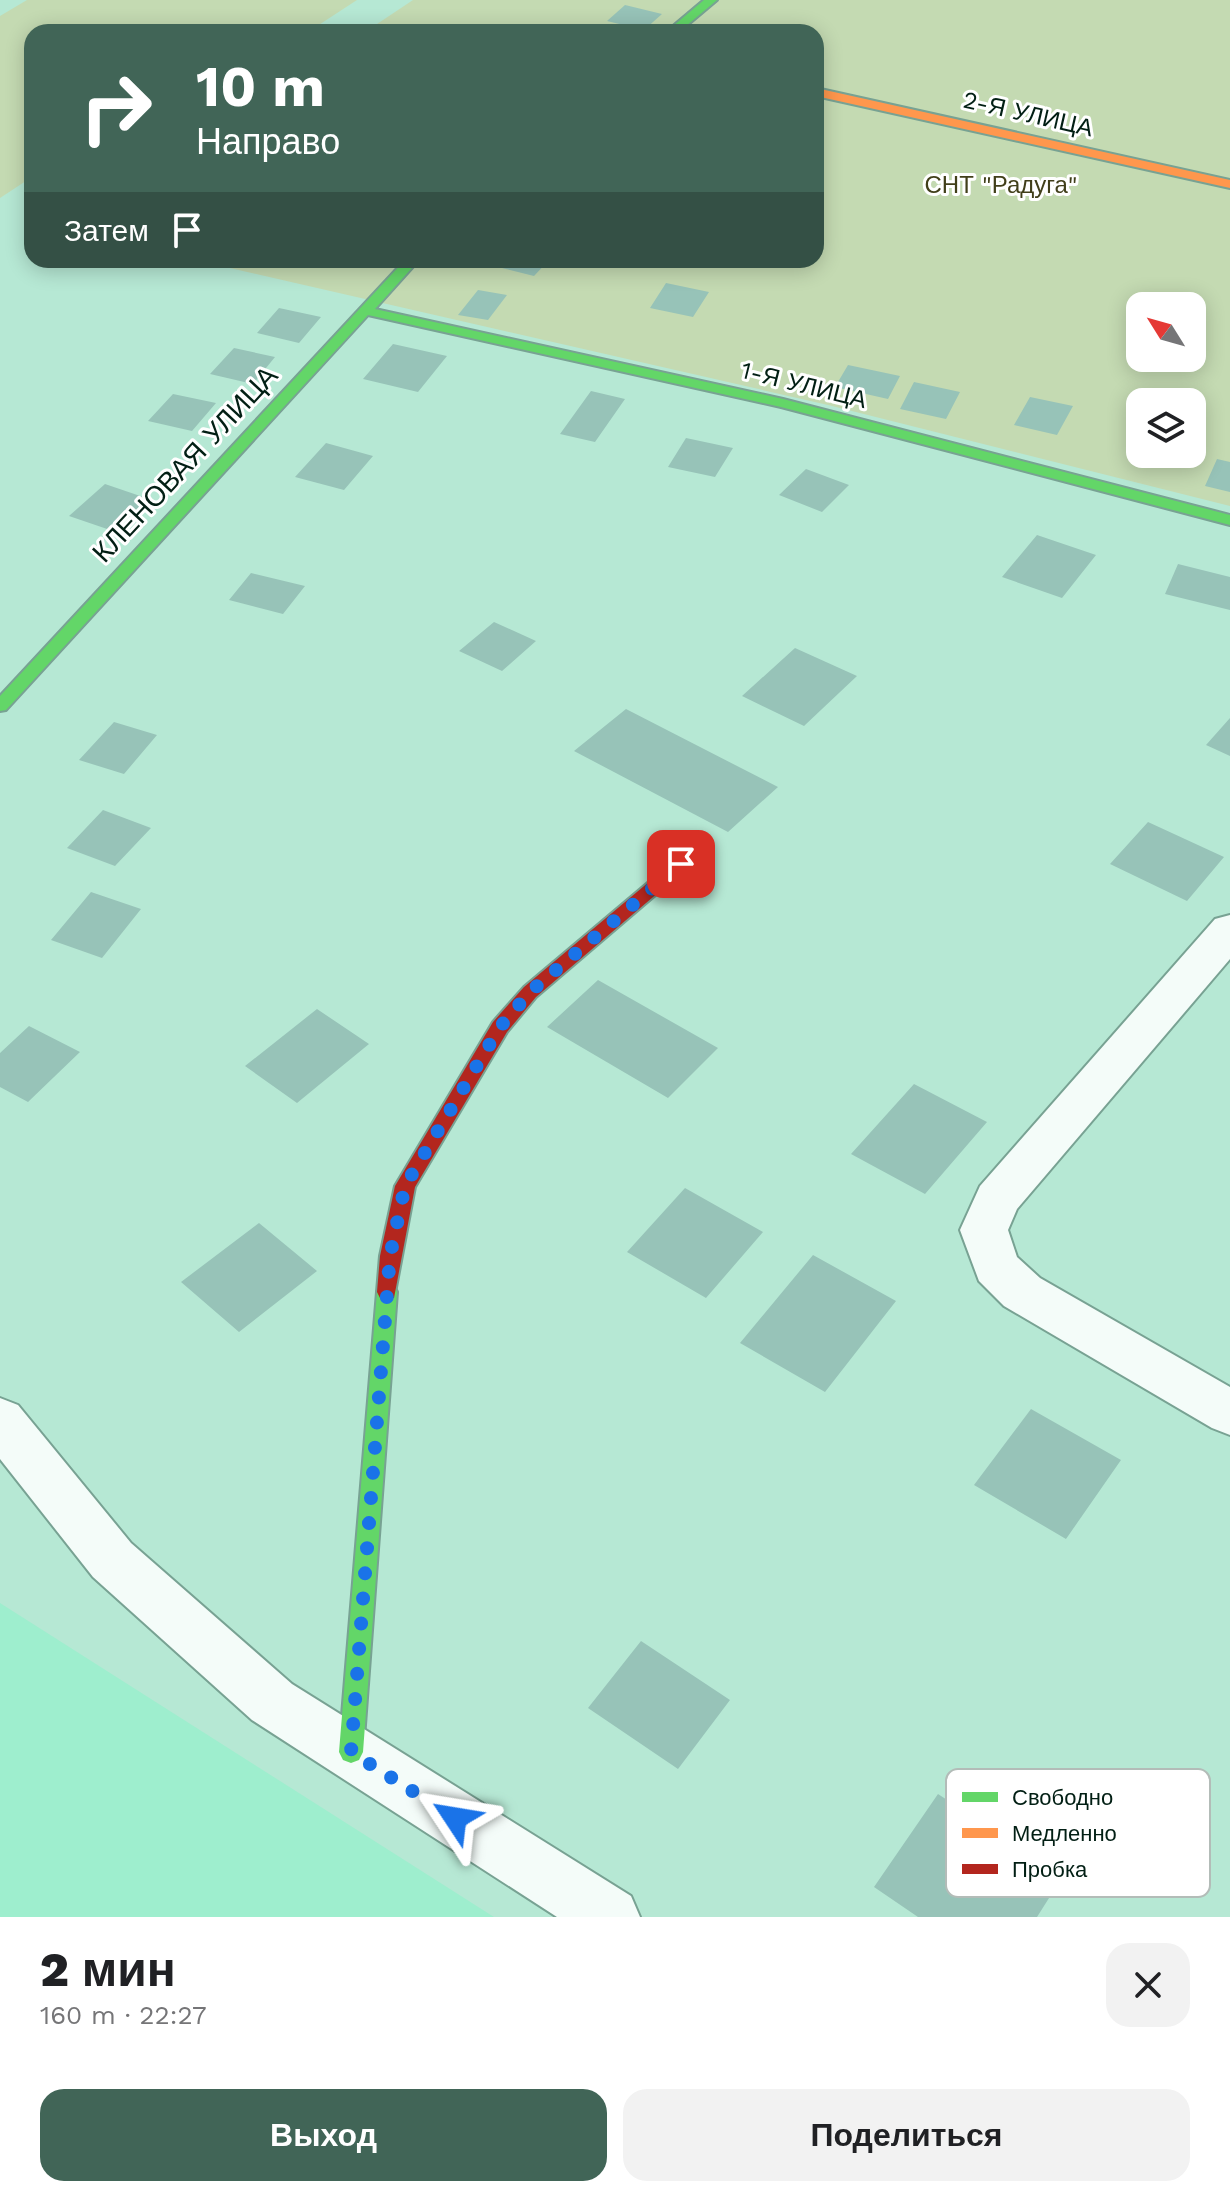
<!DOCTYPE html>
<html lang="ru">
<head>
<meta charset="utf-8">
<style>
  :root { --surface:#fff; --page:#f2f2f2; --text:#202124; --muted:#757577; --accent:#416557 }
  body { margin:0; font-family:"Work Sans",sans-serif; background:var(--page); color:var(--text); height:100vh; display:flex; flex-direction:column; font-size:30px; white-space:nowrap }
  * { box-sizing:border-box; margin:0 }
  p { font-size:26px; color:var(--muted) }
  .icon { flex:none; width:44px; height:44px; fill:none; stroke:currentColor; stroke-width:2; stroke-linecap:round; stroke-linejoin:round }
  .map { position:relative; height:1917px; overflow:hidden }
  .sheet { display:flex; flex-direction:column; background:var(--surface); flex:1 }
  .sheet>* { flex:none }
  .hud { position:absolute; left:24px; top:24px; width:800px; height:244px; border-radius:24px; box-shadow:0 4px 20px #0003; background:#416557; color:#fff; overflow:hidden }
  .needle { width:52px; rotate:307deg }
  .tools { position:absolute; left:1126px; top:292px; display:grid; gap:16px }
  .tools a { display:grid; place-items:center; width:80px; height:80px; border-radius:16px; background:var(--surface); box-shadow:0 4px 20px #0003; font-size:40px }
  .pin { position:absolute; display:grid; place-items:center; width:68px; height:68px; color:#fff; margin:-34px; border-radius:16px; box-shadow:0 4px 12px #0006 }
  .me { position:absolute; width:88px; margin:-44px; rotate:303deg; stroke-linejoin:round; filter:drop-shadow(0 0 6px #0008) }
  .turn { display:flex; align-items:center; gap:28px; height:168px; padding:0 40px; font-size:36px }
  .turn .icon { width:104px; height:104px; stroke-width:2.5 }
  .turn b { display:block; font-size:56px; line-height:68px }
  .then { display:flex; align-items:center; height:76px; padding:0 40px; background:#0003; gap:16px; font-size:30px }
  .round { display:grid; place-items:center; flex:none; width:84px; height:84px; border-radius:24px; background:var(--page) }
  .summary { display:flex; align-items:center; justify-content:space-between; height:136px; padding:0 40px }
  h1 { font-size:48px; font-weight:800; line-height:60px }
  .primary-button { display:flex; gap:16px; margin-top:auto; padding:16px 40px }
  .primary-button a { flex:1; height:92px; border-radius:24px; background:var(--accent); color:#fff; font-size:32px; font-weight:800; line-height:92px; text-align:center }
  .primary-button a+a { background:var(--page); color:var(--text) }
  .map>svg:first-child { display:block }
  .built { fill:#9eeece }
  .green { fill:#c4dab2; fill-rule:evenodd }
  .building { fill:#97c3b8 }
  .lines { fill:none; stroke-linecap:round; stroke-linejoin:round }
  .street-casing { stroke:#78a293; stroke-width:4 }
  .fast-casing { stroke:#78a293; stroke-width:4 }
  .slow-casing { stroke:#78a293; stroke-width:4 }
  .jam-casing { stroke:#78a293; stroke-width:4 }
  .street { fill:#f4fcf9; fill-rule:evenodd }
  .fast { fill:#63d668; fill-rule:evenodd }
  .slow { fill:#ff974d; fill-rule:evenodd }
  .jam { fill:#b3261e; fill-rule:evenodd }
  .route { stroke:#1a73e8; stroke-width:14; stroke-dasharray:0 25.2 }
  .labels { text-anchor:middle; dominant-baseline:central; stroke-width:6; stroke-linejoin:round; paint-order:stroke }
  .far-street-label { font-size:24px; fill:#021f14; stroke:#fff }
  .far-park-label { font-size:24px; fill:#413f1a; stroke:#fff }
  .street-label { font-size:28px; fill:#021f14; stroke:#fff }
  .key { fill:#fff; stroke:#b3bcb8; stroke-width:2 }
  .key-label { font-size:22px; fill:#021f14 }
</style>
</head>
<body>
<div class="map">
<svg width="1230" height="1917" viewBox="0 0 1230 1917">
  <rect width="100%" height="100%" fill="#b6e8d4"/>
  <!-- built -->
  <path class="built" d="M0,1603L494,1917H0Z"/>
  <!-- green -->
  <path class="green" d="M27,0H357L308,32H32V177L0,198V16Z
    M413,0H1230V506L828,405L195,260H816V32H365ZM1140,306H1192V358H1140ZM1140,402H1192V454H1140Z"/>
  <!-- building -->
  <path class="building" d="M625,5L662,14L644,30L607,21Z
    M499,260H549L534,276L494,266Z
    M666,283L709,292L693,317L650,308Z
    M478,290L507,295L488,320L458,315Z
    M279,308L321,317L299,343L257,333Z
    M393,344L447,356L418,392L363,379Z
    M234,348L275,357L253,384L210,374Z
    M848,365L900,376L888,399L835,387Z
    M914,382L960,392L946,419L900,409Z
    M591,391L625,399L595,442L560,434Z
    M173,394L216,403L192,431L148,421Z
    M1030,397L1073,406L1057,435L1014,425Z
    M686,438L733,448L715,477L668,467Z
    M326,443L373,456L344,490L295,477Z
    M1217,459L1230,462V492L1205,486Z
    M806,469L849,485L822,512L779,495Z
    M105,484L149,499L113,531L69,516Z
    M1037,535L1096,555L1062,598L1002,577Z
    M1178,564L1230,577V610L1165,594Z
    M251,573L305,586L283,614L229,600Z
    M494,622L536,641L502,671L459,651Z
    M795,648L857,676L804,726L742,696Z
    M626,709L778,787L728,832L574,751Z
    M1230,718V756L1206,745Z
    M114,722L157,735L124,774L79,760Z
    M103,810L151,828L115,866L67,848Z
    M1148,822L1224,857L1187,901L1110,864Z
    M91,892L141,909L102,958L51,940Z
    M598,980L718,1048L668,1098L547,1027Z
    M317,1009L369,1044L297,1103L245,1066Z
    M29,1026L80,1052L28,1102L0,1087V1053Z
    M914,1084L987,1122L925,1194L851,1154Z
    M685,1188L763,1232L706,1298L627,1252Z
    M259,1223L317,1271L239,1332L181,1282Z
    M813,1255L896,1301L825,1392L740,1343Z
    M1031,1409L1121,1460L1066,1539L974,1485Z
    M641,1641L730,1700L678,1769L588,1708Z
    M938,1794L1063,1876L1037,1917H918L874,1887Z"/>
  <g class="lines">
    <!-- street casing -->
    <g class="street-casing">
      <path id="street" d="M1230,915V959L1017,1209L1008,1230L1017,1257L1040,1278L1230,1387V1435L1212,1428L1004,1306L979,1281L960,1230L980,1186L1215,919Z
        M0,1398L18,1405L131,1543L292,1684L631,1896L640,1917H557L252,1720L93,1577L0,1459Z"/>
    </g>
    <!-- fast casing -->
    <g class="fast-casing">
      <path id="fast" d="M704,0H717L679,32H666Z
        M405,260H419L375,309L783,399L1230,515V525L781,407L368,315L6,710L0,711V696Z
        M387,1284L394,1286L397,1292L363,1752L359,1760L351,1763L343,1760L339,1752L377,1292L380,1286Z"/>
    </g>
    <!-- slow casing -->
    <g class="slow-casing">
      <path id="slow" d="M816,88L1230,180V188L816,96Z"/>
    </g>
    <!-- jam casing -->
    <g class="jam-casing">
      <path id="jam" d="M681,858L690,864L687,868L536,997L507,1032L415,1187L394,1298L387,1300L380,1298L377,1292L380,1256L395,1186L493,1022L524,987L675,860Z"/>
    </g>
    <!-- street -->
    <use href="#street" class="street"/>
    <!-- fast -->
    <use href="#fast" class="fast"/>
    <!-- slow -->
    <use href="#slow" class="slow"/>
    <!-- jam -->
    <use href="#jam" class="jam"/>
  </g>
  <g class="lines">
    <!-- route -->
    <path class="route" d="M455,1818L351,1752L390,1256L405,1186L500,1027L530,992L681,864"/>
  </g>
  <g class="labels">
    <!-- far-street labels -->
    <g class="far-street-label">
      <text transform="translate(1028 114) rotate(13)">2-Я УЛИЦА</text>
      <text transform="translate(804 385) rotate(14)">1-Я УЛИЦА</text>
    </g>
    <!-- far-park labels -->
    <g class="far-park-label">
      <text x="1001" y="185">СНТ "Радуга"</text>
    </g>
    <!-- street labels -->
    <g class="street-label">
      <text transform="translate(185 464) rotate(-47)">КЛЕНОВАЯ УЛИЦА</text>
    </g>
  </g>
  <!-- legend -->
  <rect x="946" y="1769" width="264" height="128" rx="12" class="key"/>
  <rect x="962" y="1792" width="36" height="10" fill="#63d668"/>
  <rect x="962" y="1828" width="36" height="10" fill="#ff974d"/>
  <rect x="962" y="1864" width="36" height="10" fill="#b3261e"/>
  <g class="key-label">
    <text x="1012" y="1805">Свободно</text>
    <text x="1012" y="1841">Медленно</text>
    <text x="1012" y="1877">Пробка</text>
  </g>
</svg>
<div class="tools">
<a><svg class="needle" viewBox="-14 -14 28 28"><path d="M0-13l5 13h-10z" fill="#e53935"/><path d="M0 13l5-13h-10z" fill="#757577"/></svg></a>
<a><svg class="icon" aria-label="layers" viewBox="0 0 24 24"><path d="M12 4l9 5-9 5-9-5zM3 14l9 5 9-5"/></svg></a>
</div>
<div class="pin" style="left:681px;top:864px;background:#d93025"><svg class="icon" aria-label="arrive" viewBox="0 0 24 24"><path d="M6 21V4h12l-3 4 3 4H6"/></svg></div>
<svg class="me" style="left:455px;top:1818px" viewBox="-20 -20 40 40"><path d="M0-17L14 15 0 8-14 15z" fill="#1a73e8" stroke="#fff" stroke-width="4"/></svg>
<div class="hud">
<div class="turn"><svg class="icon" aria-label="right" viewBox="0 0 24 24"><path d="M7 20v-9h11M14 6l5 5-5 5"/></svg><div><b>10 m</b>Направо</div></div>
<div class="then">Затем<svg class="icon" aria-label="arrive" viewBox="0 0 24 24"><path d="M6 21V4h12l-3 4 3 4H6"/></svg></div>
</div>
</div>
<section class="sheet">
<div class="summary"><div><h1>2 мин</h1><p>160 m · 22:27</p></div><a class="round"><svg class="icon" aria-label="close" viewBox="0 0 24 24"><path d="M6 6l12 12M18 6L6 18"/></svg></a></div>
<div class="primary-button"><a>Выход</a><a>Поделиться</a></div>
</section>
</body>
</html>
